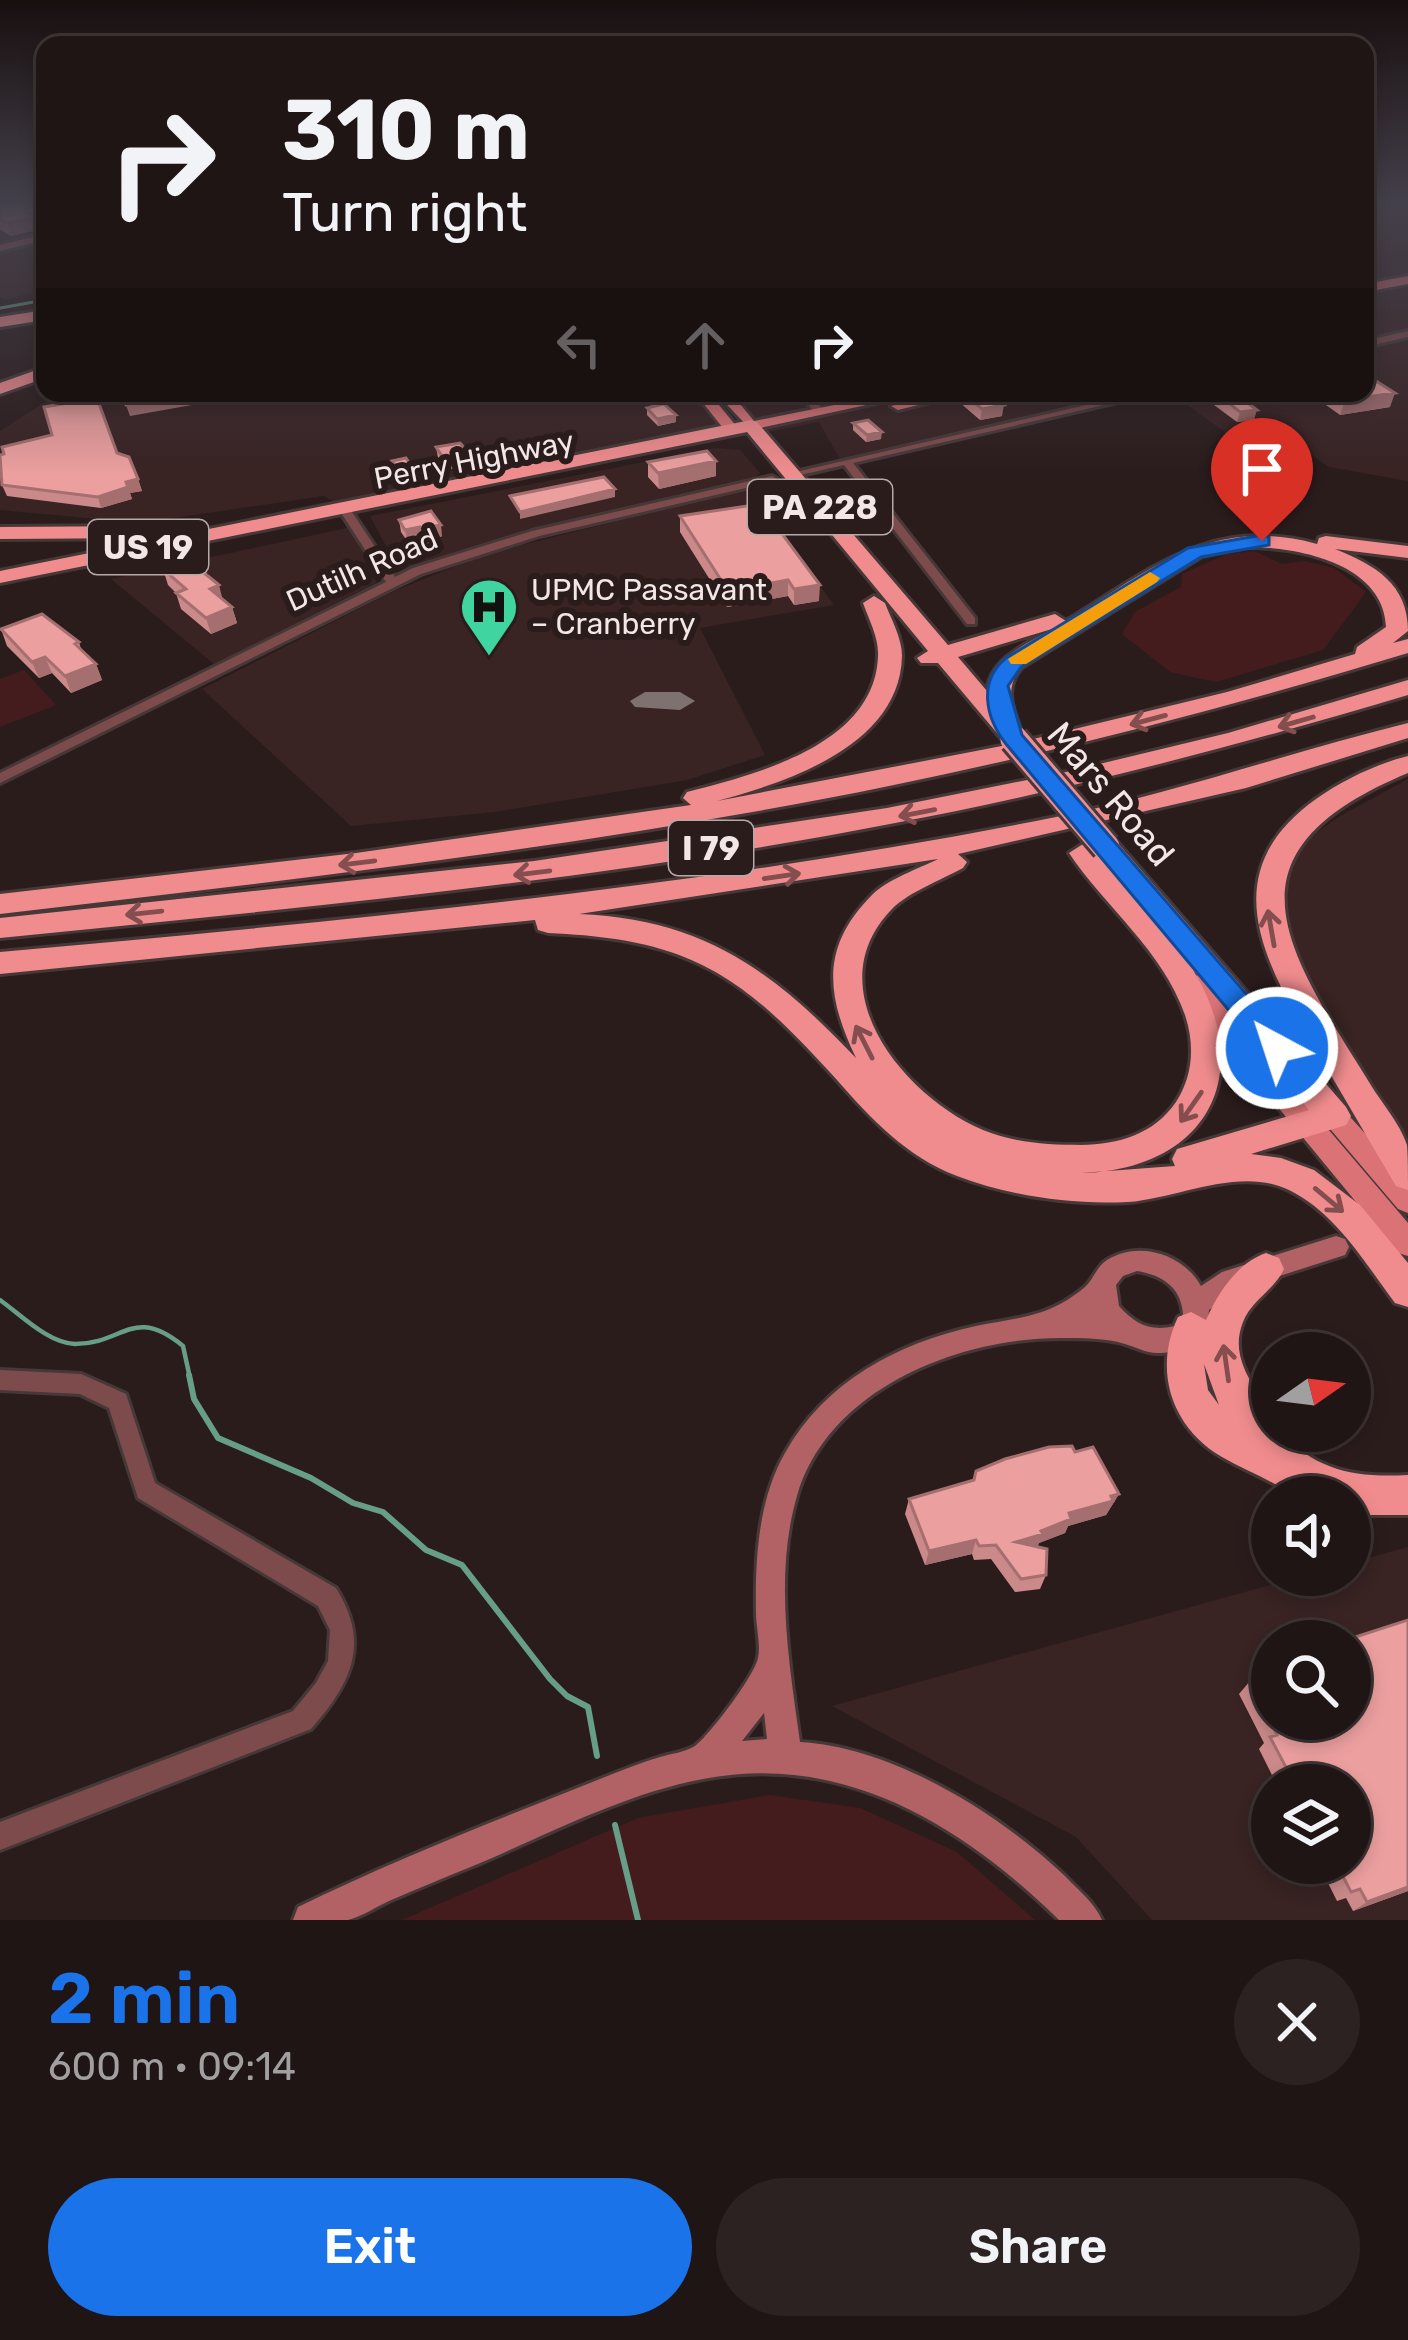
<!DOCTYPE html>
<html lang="en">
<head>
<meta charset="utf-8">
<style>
  :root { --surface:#201515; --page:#2d2222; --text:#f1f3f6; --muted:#a29fa0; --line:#3d3434; --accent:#1a73e8 }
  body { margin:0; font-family:Rubik,sans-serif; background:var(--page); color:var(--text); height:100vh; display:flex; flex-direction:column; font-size:45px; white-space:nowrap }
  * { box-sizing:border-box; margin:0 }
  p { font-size:39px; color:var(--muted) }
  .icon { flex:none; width:66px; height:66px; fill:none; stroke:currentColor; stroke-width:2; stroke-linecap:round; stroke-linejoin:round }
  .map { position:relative; height:1920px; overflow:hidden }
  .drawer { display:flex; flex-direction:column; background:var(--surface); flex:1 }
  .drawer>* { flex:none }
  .banner { position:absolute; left:36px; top:36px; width:1338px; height:366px; border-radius:24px; box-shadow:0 6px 18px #0003,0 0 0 3px var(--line); background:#201515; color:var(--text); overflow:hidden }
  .needle { width:78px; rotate:76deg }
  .fabs { position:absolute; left:1251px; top:1332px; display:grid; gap:24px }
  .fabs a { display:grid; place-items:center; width:120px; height:120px; border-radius:50%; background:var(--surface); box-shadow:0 6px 18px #0003,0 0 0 3px var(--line); font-size:60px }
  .pin { position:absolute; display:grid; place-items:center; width:102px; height:102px; color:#fff; margin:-123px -51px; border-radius:50% 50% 50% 0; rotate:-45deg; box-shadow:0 0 12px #0007 }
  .pin .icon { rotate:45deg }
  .me { position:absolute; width:132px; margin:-66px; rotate:320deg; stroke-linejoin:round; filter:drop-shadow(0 0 9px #0008) }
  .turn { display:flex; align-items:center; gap:42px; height:252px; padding:0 48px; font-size:54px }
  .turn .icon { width:156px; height:156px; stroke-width:2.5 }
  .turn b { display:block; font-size:84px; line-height:102px }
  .lanes { display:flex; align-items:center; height:114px; padding:0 48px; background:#0003; justify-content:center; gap:60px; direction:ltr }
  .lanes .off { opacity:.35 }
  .round { display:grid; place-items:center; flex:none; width:126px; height:126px; border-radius:63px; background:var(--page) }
  .headline { display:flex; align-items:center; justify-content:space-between; height:204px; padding:0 48px }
  h1 { font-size:72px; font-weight:600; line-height:90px; color:var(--accent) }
  .action { display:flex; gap:24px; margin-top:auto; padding:24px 48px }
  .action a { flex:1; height:138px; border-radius:72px; background:var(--accent); color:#fff; font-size:48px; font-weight:600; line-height:138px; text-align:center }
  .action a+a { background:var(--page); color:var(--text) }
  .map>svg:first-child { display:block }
  .built { fill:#392323; fill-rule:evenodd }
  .green { fill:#451c1e }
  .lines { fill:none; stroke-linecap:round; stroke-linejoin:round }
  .stream-far2 { stroke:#679e88; stroke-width:3 }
  .stream-far1 { stroke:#679e88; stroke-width:4.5 }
  .stream { stroke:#679e88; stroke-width:6 }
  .taxiway { fill:#7e7271; fill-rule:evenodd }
  .street-casing { stroke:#473838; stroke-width:6 }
  .secondary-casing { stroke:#473838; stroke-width:6 }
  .primary-casing { stroke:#473838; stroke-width:6 }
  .highway-casing { stroke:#473838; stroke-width:6 }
  .street { fill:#7e4b4c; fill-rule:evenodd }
  .secondary { fill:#b26264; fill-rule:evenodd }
  .primary { fill:#db7376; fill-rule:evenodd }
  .highway { fill:#f18c8e; fill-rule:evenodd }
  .highway-bridge-casing { stroke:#473838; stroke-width:33; stroke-linecap:butt }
  .highway-bridge { stroke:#f18c8e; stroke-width:27 }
  .wall { fill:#cb8989 }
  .shaded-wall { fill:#a56f6f }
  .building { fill:#ec9f9f; stroke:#a56f6f; stroke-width:3 }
  .oneway { stroke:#844e4f }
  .route { fill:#1a73e8; stroke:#114b97; stroke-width:3 }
  .slow { fill:#f59e0b }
  .labels { text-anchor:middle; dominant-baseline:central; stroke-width:12; stroke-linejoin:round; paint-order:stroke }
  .far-street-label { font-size:30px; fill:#f2e7e6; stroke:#2b1c1c }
  .far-poi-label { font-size:30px; fill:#f2e7e6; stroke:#2b1c1c; text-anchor:start }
  .shield { fill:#2b1c1c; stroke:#b6aaa9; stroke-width:3 }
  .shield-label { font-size:33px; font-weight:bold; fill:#f2e7e6 }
  .street-label { font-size:36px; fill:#f2e7e6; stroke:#2b1c1c }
</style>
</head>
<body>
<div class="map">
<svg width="1408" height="1920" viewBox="0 0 1408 1920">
  <rect width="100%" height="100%" fill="#2b1c1c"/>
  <!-- built -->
  <path class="built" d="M0,205H45V289L5,300L0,297Z
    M1365,205H1408V481L1329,467L1277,430L1232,437L1170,393H1365Z
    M59,393H702L732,430L344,508L324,496L139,523L0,510V431Z
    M723,393H1151L842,463L819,422L758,434Z
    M715,448L740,450L760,473L753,479L501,539L407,572L398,569L370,516Z
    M748,488L834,605L700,628L765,755L687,780L495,812L351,826L202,689L390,593L482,555Z
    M351,527L377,583L214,664L111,579Z
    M1408,779V1153L1329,1031L1295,963L1281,907L1285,865L1297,846L1340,816Z
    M1408,1547V1920H1152L1076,1837L832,1706L1306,1575H1350V1563ZM1272,1641H1350V1719H1272ZM1272,1785H1350V1863H1272Z"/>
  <!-- green -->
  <path class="green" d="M1254,551L1282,564L1305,561L1334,568L1366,592L1323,650L1216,682L1170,672L1122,634L1135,612L1181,587L1182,574L1227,554Z
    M24,670L56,705L0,727V679Z
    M770,1795L860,1808L957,1852L1035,1920H402L638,1818Z"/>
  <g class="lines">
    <!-- stream-far2 -->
    <path class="stream-far2" d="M0,308L45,300"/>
    <!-- stream-far1 -->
    <path class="stream-far1" d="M0,1300C21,1315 48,1343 75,1344C124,1344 133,1305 183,1346L190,1378"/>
    <!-- stream -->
    <path class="stream" d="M189,1375L194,1399L218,1438L311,1478L353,1503L383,1512L426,1550L462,1565L550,1679L567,1696L588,1707L597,1756
      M615,1825L638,1920"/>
    <!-- taxiway -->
    <path class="taxiway" d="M645,692H680L695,701L680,710L635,707L630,701Z"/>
    <!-- street casing -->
    <g class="street-casing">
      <path id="street" d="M1408,331V337L1365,347V341Z
        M801,393H811L824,412L823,414H815Z
        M1138,393H1156L853,463L975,618V624H967L844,465L792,477L787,474Z
        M772,476L777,479L776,481L539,536L421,574L0,783V773L386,582L338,508L340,506H348L395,577L413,568L532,531Z
        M0,1370L81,1374L126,1394L155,1483L336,1588C371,1644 351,1683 311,1729L0,1850V1822L293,1711L316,1683L328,1661L330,1630L318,1606L138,1498L109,1408L80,1394L0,1390Z"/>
    </g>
    <!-- secondary casing -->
    <g class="secondary-casing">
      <path id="secondary" d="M45,234V240L0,251V245Z
        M1336,1236L1345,1239L1349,1247L1345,1255L1239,1289L1209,1310C1208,1336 1185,1353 1160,1353C1147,1354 1136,1347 1125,1344C1107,1338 1081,1338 1061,1338C958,1338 828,1389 797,1496C774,1574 789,1663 800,1742C893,1747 1000,1814 1066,1877C1079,1891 1094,1902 1102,1920H1059C962,1825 843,1752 703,1779C623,1794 547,1835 473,1866C445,1877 417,1889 389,1901C376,1907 361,1917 348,1920C331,1920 310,1920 293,1920L298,1907C396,1859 499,1819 600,1779C620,1771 640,1763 660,1757C670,1754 686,1752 695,1746C709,1736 755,1675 758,1658C761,1645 756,1627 756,1613C755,1560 758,1500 785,1453C825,1382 897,1343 976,1326C1019,1317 1048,1318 1085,1287C1093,1280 1097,1266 1107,1260C1139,1240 1183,1254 1201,1286L1222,1272ZM1137,1271C1162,1275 1181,1287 1183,1314L1175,1326C1150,1332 1135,1324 1119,1306L1116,1285L1123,1276ZM764,1713L767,1739L742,1741Z"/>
    </g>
    <!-- primary casing -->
    <g class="primary-casing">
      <path id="primary" d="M1408,276V284L1365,292V284Z
        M695,393H709L737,427V433H727Z
        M716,393H731L754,421L894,393H922L751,430Z
        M940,393H967L898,410L891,406Z
        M1189,973L1198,976L1408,1223V1256L1398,1253L1180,988L1177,982Z
        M1334,1105L1343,1109L1408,1181V1213L1398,1209L1325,1123L1321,1116L1325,1109Z"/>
    </g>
    <!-- highway casing -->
    <g class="highway-casing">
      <path id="highway" d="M45,310V320L0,327V317Z
        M45,367V378L0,394V383Z
        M751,420L757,422L948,645L1055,614L1066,621C1152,569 1212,515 1317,544L1319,538L1326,536L1408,546V558L1335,549C1375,565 1408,584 1408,631L1393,643L1408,639V653C1237,705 1065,750 889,786C596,846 297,879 0,914V894L356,853L691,805L683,798L687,792C756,774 875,745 878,656C879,638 869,620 863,603L874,596L885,603C891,619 902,638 902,656C900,746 787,782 717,801L1007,745L938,663H921L917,658L928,651L747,432L0,583V571ZM1244,547C1296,546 1384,563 1386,627L1357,647L1355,654L1227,692L1025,741C1017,719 1000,691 1022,667L1202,556ZM1052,629C1026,645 992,657 987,691L958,657Z
        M0,527L150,526L160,532L150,538L0,539Z
        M1408,680V695C1237,746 1065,791 890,824C596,881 297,908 0,938V918L534,861L887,808L1062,773L1228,733Z
        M1408,723V738L1246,788L958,854L967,862L963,868C941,880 909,892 892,909C815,988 903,1096 983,1130C1015,1143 1047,1145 1081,1145C1119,1144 1153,1135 1176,1102C1193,1076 1195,1045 1185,1015C1163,951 1106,908 1069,853L1083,844L1116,841L1346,1107L1351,1116L1346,1125L1251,1154L1281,1158L1314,1170L1360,1205L1408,1263V1307L1395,1303C1365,1263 1336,1213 1289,1190C1240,1166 1179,1198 1128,1202C1071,1205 1010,1196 957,1176C907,1157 871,1119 837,1080C742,975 692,939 548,933L538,930L535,920L0,974V952C354,920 707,887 1056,817C1176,793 1290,752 1408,723ZM938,859C918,869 888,879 872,895C819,948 827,997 856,1058C773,971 704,919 579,914ZM1193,970L1309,1110L1177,1149L1172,1159L1175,1166L1081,1173C1205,1170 1258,1076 1193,970Z
        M1408,756V773C1216,853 1285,947 1369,1082C1380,1101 1400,1123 1407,1145C1408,1157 1408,1177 1408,1190L1396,1186C1369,1141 1343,1095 1316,1050C1265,963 1212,873 1316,799C1343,780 1376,764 1408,756Z
        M1266,1253L1279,1258L1284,1269C1275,1289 1251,1301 1243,1322C1225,1367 1270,1396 1272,1431H1279C1317,1471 1355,1478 1408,1475V1515H1351L1350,1497H1299L1289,1493C1268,1478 1244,1470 1222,1457C1171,1427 1153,1370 1178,1317L1191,1312L1206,1320C1218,1293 1237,1263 1266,1253ZM1204,1364L1219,1405L1208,1390Z"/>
    </g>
    <!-- street -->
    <use href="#street" class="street"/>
    <!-- secondary -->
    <use href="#secondary" class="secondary"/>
    <!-- primary -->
    <use href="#primary" class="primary"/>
    <!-- highway -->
    <use href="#highway" class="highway"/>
    <!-- highway-bridge casing -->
    <g class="highway-bridge-casing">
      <path id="highway-bridge" d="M1014,739L1106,847"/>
    </g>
    <!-- highway-bridge -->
    <use href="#highway-bridge" class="highway-bridge"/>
  </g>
  <!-- wall -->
  <path class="wall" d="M0,205H45V223L34,225L36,230L11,236L0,229Z
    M758,393H792V402L768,405Z
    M960,393H989L1002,416L980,420L959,402Z
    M1309,393H1365L1390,407L1340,415Z
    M1217,394L1254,420L1237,422L1214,405Z
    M647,408L676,415V422L658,426L647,415Z
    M853,423L881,439L866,442L853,430Z
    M436,447L471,465L445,470L438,458Z
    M117,453L138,479L142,491L130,493L132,499L101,508L7,496L2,485L4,454Z
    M716,461V476L659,489L648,477V462Z
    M680,516L819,601L794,605L788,596L727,607L680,532Z
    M399,520L442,536L440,537V543L426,546L422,538L407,541L401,532Z
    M163,569L223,599L232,607L237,623L211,634L181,609L176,593L168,585Z
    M1,629L79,642L81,649L96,664L102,680L71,693L52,673L39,678L7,646Z
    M1075,1452L1119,1494L1106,1515L1068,1526L1065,1533L1039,1543L1037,1547L1046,1575L1040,1589L1015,1592L991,1559L974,1560L972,1554L925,1565L905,1514L909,1499Z
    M1408,1620V1891L1353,1911L1346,1898L1337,1901L1318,1863H1350V1785H1277L1259,1749L1264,1743L1239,1694L1250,1681L1257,1679L1267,1665Z"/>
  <!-- shaded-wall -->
  <path class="shaded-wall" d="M45,210V223L34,225L36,230L11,236L7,223L28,214Z
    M196,393L254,394L130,416L126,405Z
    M792,393V402L768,405V394Z
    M1395,393L1390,407L1340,415L1345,400Z
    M1004,405L1002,416L980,420L982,409Z
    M1257,410L1254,420L1237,422L1240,412Z
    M676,415V422L658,426L657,419Z
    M882,432L881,439L866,442L867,435Z
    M470,454L471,465L445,470L444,459Z
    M716,461V476L659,489L658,473Z
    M413,468L414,476L401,478L399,470Z
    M138,479L142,491L130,493L132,499L101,508L98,497L126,482Z
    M615,489V497L520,519V512Z
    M441,525L442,536L440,537V543L426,546L424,534L435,526Z
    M420,527L422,538L407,541L405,530Z
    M788,580V596L727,607L728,591Z
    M219,585L223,601L210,589Z
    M820,585L819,601L794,605V589Z
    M232,607L237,623L211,634L206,618Z
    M45,657L52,673L39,678L32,662Z
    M96,664L102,680L71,693L65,676Z
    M1119,1494L1106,1515L1068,1526L1065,1533L1039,1543L1037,1548L1016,1542L1041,1531L1069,1513Z
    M976,1540L972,1554L925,1565L929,1551Z
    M1408,1887V1891L1353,1911L1367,1902Z"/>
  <!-- building -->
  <path class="building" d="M0,205H45V210L28,214L32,218L7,223L0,219Z
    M1365,374L1395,393L1345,400L1335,393H1365Z
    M122,393H196L126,405Z
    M962,393H989L1004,405L982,409Z
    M1235,393L1257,410L1240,412L1217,394Z
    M97,398L117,453L129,457L138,479L126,482L128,487L98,497L2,485L0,455L4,454L2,447L52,435L44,407Z
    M664,404L676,415L657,419L647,408Z
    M868,420L882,432L867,435L853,423Z
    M460,443L470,454L444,459L436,447Z
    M707,451L716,461L658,473L648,462Z
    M406,458L413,468L399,470L392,461Z
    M604,477L615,489L520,512L510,496Z
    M760,504L820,585L794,589L788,580L728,591L680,516Z
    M431,511L441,525L435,526L439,531L424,534L420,527L405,530L399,520Z
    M188,560L219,585L210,589L232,607L206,618L176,593L186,589L163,569Z
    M42,614L79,642L75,644L96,664L65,676L45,657L32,662L1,629Z
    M1072,1446L1075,1452L1093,1447L1119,1494L1111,1496L1113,1501L1069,1513L1071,1519L1041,1531L1043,1534L1016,1542L1047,1549L1046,1575L1021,1579L996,1545L979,1546L976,1540L929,1551L909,1499L974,1480L976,1471L1005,1459L1049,1447Z
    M1408,1620V1887L1367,1902L1360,1889L1351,1892L1336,1863H1350V1785H1302L1296,1773L1290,1775L1270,1737L1277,1735L1250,1681L1272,1674L1267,1665L1272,1664V1719H1350V1641H1343Z"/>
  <!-- one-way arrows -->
  <defs><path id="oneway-shaft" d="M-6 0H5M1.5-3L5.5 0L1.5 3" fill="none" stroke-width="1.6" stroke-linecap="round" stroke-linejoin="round" transform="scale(3)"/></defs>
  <g class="oneway">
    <use href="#oneway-shaft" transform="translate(1148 720) rotate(165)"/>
    <use href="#oneway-shaft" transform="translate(1296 722) rotate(164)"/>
    <use href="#oneway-shaft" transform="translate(917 813) rotate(169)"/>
    <use href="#oneway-shaft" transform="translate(357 863) rotate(173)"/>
    <use href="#oneway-shaft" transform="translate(532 873) rotate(173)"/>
    <use href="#oneway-shaft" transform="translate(782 876) rotate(-8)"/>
    <use href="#oneway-shaft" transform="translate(144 913) rotate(174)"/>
    <use href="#oneway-shaft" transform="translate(1271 928) rotate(-100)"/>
    <use href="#oneway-shaft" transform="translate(864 1042) rotate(-117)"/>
    <use href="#oneway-shaft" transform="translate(1191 1107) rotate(125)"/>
    <use href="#oneway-shaft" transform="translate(1329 1200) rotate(40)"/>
    <use href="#oneway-shaft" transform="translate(1226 1363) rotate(-98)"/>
  </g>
  <!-- sky -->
  <linearGradient id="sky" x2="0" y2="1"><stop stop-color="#180f0f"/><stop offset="0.43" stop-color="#44404b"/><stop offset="1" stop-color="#44404b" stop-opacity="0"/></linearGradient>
  <rect width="1408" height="474" fill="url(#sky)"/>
  <!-- route -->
  <path class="route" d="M1262,535L1269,537V545L1201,557L1021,667L1008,686L1022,735L1287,1041L1292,1048L1287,1056H1267L1006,744C985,717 978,681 1006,658L1188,548Z"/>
  <!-- slow -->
  <path class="slow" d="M1150,572L1160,578L1157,582L1026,664H1011L1008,659Z"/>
  <!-- icons -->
  <defs>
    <g id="hospital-pin" transform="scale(3)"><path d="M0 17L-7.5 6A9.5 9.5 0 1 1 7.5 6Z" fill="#40d4a1" stroke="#2b1c1c"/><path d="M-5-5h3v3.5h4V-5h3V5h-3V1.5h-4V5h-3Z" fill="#111"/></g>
  </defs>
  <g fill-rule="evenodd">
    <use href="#hospital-pin" x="489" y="607"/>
  </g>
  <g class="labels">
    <!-- far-street labels -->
    <g class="far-street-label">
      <text transform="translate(474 460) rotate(-11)">Perry Highway</text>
      <text transform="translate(362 570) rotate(-24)">Dutilh Road</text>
    </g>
    <!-- far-poi labels -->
    <g class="far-poi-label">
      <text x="531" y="590">UPMC Passavant<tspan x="531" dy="34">– Cranberry</tspan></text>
    </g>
    <!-- shield labels -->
    <g class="shield">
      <rect x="748" y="480" width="144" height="54" rx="9"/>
      <rect x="88" y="520" width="120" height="54" rx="9"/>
      <rect x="669" y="821" width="84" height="54" rx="9"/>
    </g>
    <g class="shield-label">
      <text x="820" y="507">PA 228</text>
      <text x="148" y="547">US 19</text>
      <text x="711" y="848">I 79</text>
    </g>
    <!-- street labels -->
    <g class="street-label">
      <text transform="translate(1111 794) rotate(50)">Mars Road</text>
    </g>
  </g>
</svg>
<div class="fabs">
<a><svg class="needle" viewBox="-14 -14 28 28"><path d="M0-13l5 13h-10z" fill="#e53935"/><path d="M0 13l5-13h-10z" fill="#a29fa0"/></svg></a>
<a><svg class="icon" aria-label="sound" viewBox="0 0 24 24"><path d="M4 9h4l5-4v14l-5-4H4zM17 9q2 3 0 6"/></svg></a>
<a><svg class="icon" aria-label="search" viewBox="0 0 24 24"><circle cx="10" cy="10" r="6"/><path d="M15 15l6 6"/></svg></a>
<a><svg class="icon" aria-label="layers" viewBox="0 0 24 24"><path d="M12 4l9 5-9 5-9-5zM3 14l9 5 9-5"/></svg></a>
</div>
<div class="pin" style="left:1262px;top:541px;background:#d93025"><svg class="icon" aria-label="arrive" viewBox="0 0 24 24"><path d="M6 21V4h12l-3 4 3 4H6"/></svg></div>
<svg class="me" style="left:1277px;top:1048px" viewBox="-20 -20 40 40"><circle r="17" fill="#1a73e8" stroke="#fff" stroke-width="3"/><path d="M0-11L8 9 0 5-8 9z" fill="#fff"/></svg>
<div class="banner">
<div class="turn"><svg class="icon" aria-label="right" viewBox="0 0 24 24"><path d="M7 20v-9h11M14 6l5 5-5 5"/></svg><div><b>310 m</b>Turn right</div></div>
<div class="lanes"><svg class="icon off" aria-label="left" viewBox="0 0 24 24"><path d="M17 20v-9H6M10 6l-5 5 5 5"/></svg><svg class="icon off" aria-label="ahead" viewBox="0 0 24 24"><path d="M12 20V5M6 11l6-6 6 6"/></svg><svg class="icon" aria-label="right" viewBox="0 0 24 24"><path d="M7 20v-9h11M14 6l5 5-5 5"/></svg></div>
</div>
</div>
<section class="drawer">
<div class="headline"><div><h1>2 min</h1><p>600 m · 09:14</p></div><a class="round"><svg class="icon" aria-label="close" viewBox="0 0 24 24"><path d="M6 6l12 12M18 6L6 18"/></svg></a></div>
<div class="action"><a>Exit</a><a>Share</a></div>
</section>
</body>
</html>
